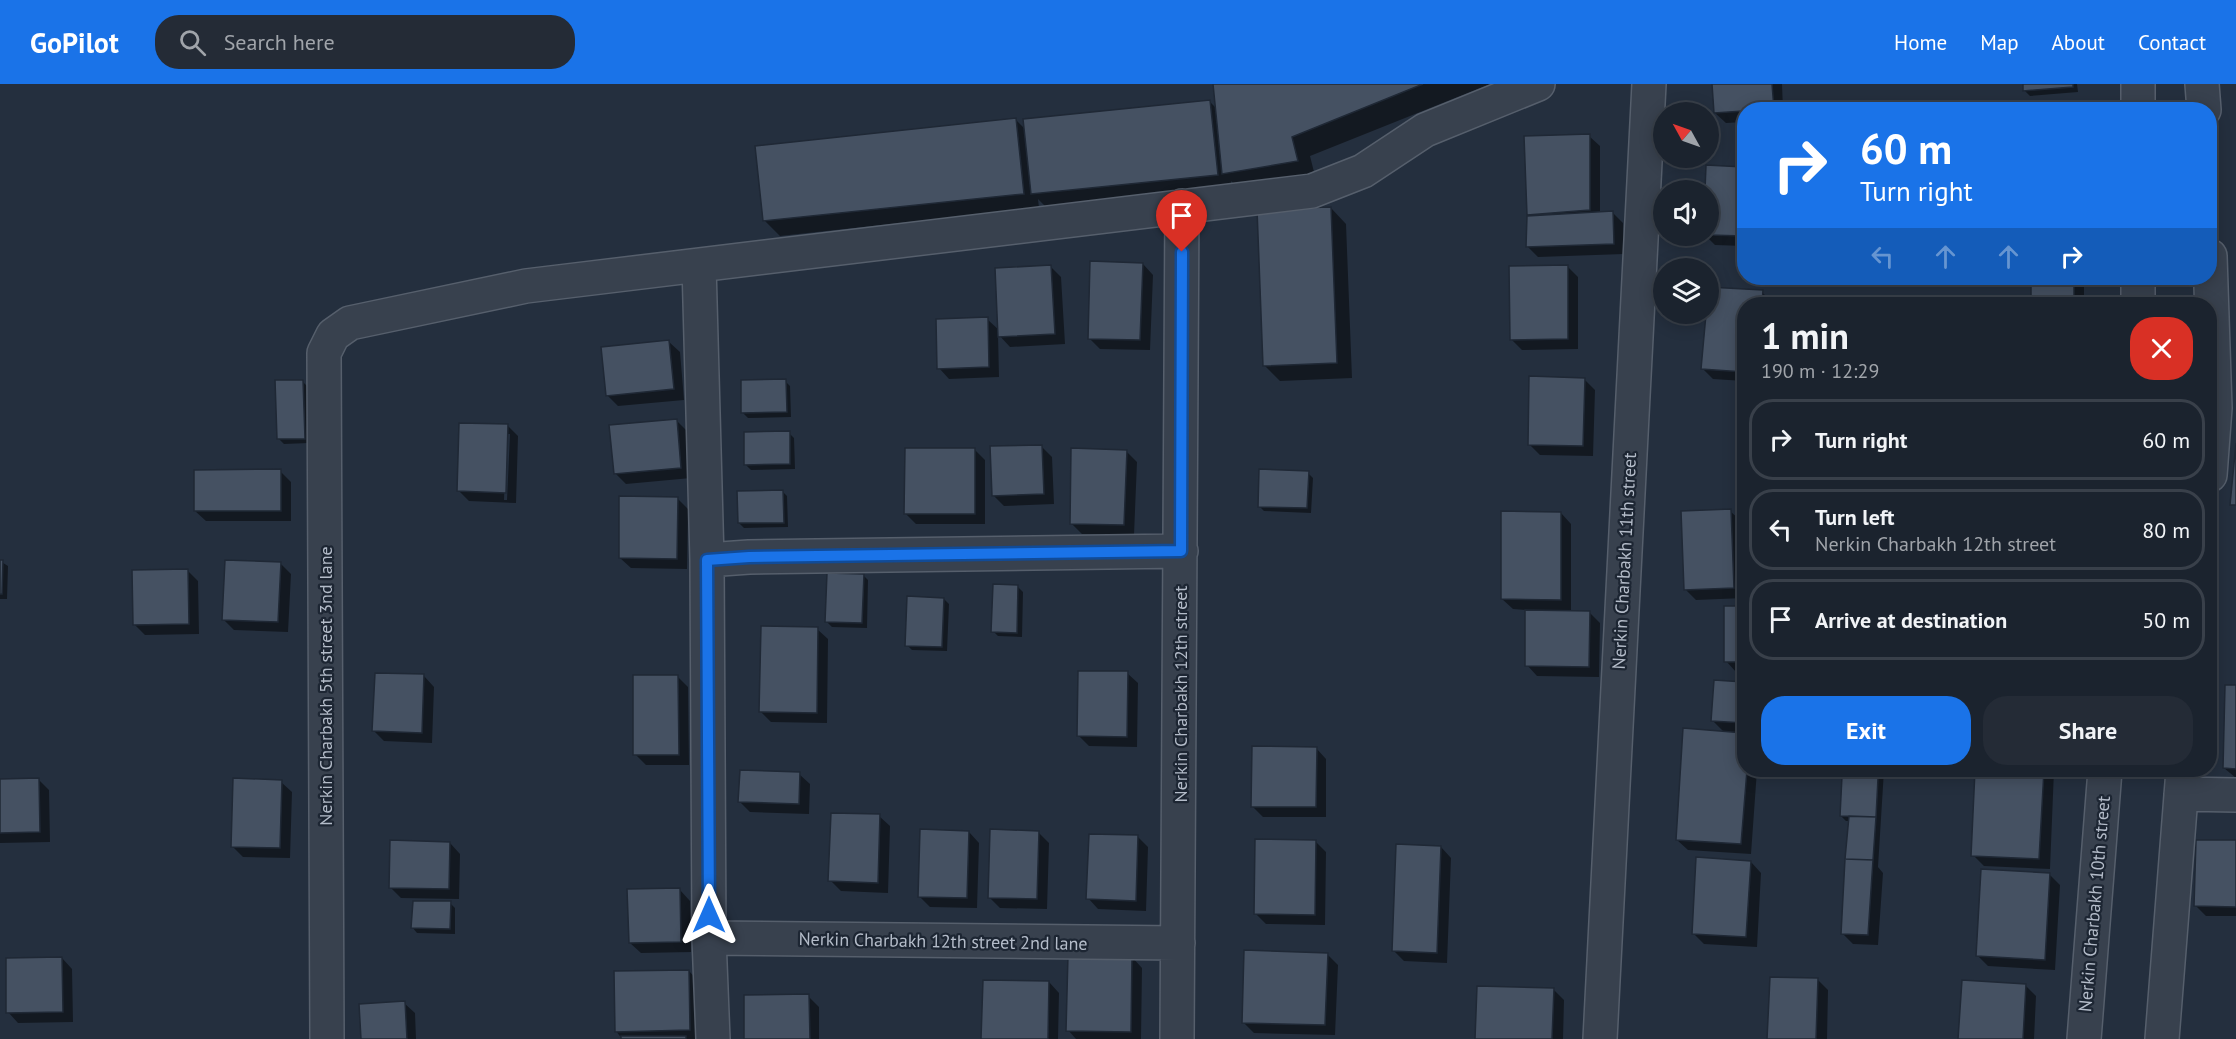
<!DOCTYPE html>
<html lang="en">
<head>
<meta charset="utf-8">
<style>
  :root { --surface:#1b232e; --page:#242b36; --text:#f1f3f6; --muted:#a0a4aa; --line:#39404a; --accent:#1a73e8 }
  body { margin:0; font-family:"PT Sans",sans-serif; background:var(--page); color:var(--text); height:100vh; display:flex; flex-direction:column; font-size:22px; white-space:nowrap }
  * { box-sizing:border-box; margin:0 }
  p { font-size:20px; color:var(--muted) }
  .icon { flex:none; width:33px; height:33px; fill:none; stroke:currentColor; stroke-width:2; stroke-linecap:round; stroke-linejoin:round }
  .map { position:relative; flex:1; overflow:hidden }
  .side { position:absolute; left:1737px; top:213px; width:480px; height:480px; display:flex; flex-direction:column; background:var(--surface); border-radius:24px; box-shadow:0 3px 15px #0003,0 0 0 2px var(--line) }
  .side>* { flex:none }
  .banner { position:absolute; left:1737px; top:18px; width:480px; height:183px; border-radius:24px; box-shadow:0 3px 15px #0003,0 0 0 2px var(--line); background:#1a73e8; color:#fff; overflow:hidden }
  .needle { width:39px; rotate:310deg }
  .controls { position:absolute; left:1653px; top:18px; display:grid; gap:12px }
  .controls a { display:grid; place-items:center; width:66px; height:66px; border-radius:50%; background:var(--surface); box-shadow:0 3px 15px #0003,0 0 0 2px var(--line); font-size:30px }
  .pin { position:absolute; display:grid; place-items:center; width:51px; height:51px; color:#fff; margin:-62px -26px; border-radius:50% 50% 50% 0; rotate:-45deg; box-shadow:0 0 6px #0007 }
  .pin .icon { rotate:45deg }
  .me { position:absolute; width:66px; margin:-33px; rotate:0deg; stroke-linejoin:round; filter:drop-shadow(0 0 4px #0008) }
  .turn { display:flex; align-items:center; gap:21px; height:126px; padding:0 24px; font-size:27px }
  .turn .icon { width:78px; height:78px; stroke-width:2.5 }
  .turn b { display:block; font-size:42px; line-height:51px }
  .lanes { display:flex; align-items:center; height:57px; padding:0 24px; background:#0003; justify-content:center; gap:30px; direction:ltr }
  .lanes .off { opacity:.35 }
  .round { display:grid; place-items:center; flex:none; width:63px; height:63px; border-radius:24px; background:var(--page) }
  .overview { display:flex; align-items:center; justify-content:space-between; height:102px; padding:0 24px }
  h1 { font-size:36px; font-weight:600; line-height:45px }
  .action { display:flex; gap:12px; margin-top:auto; padding:12px 24px }
  .action a { flex:1; height:69px; border-radius:24px; background:var(--accent); color:#fff; font-size:24px; font-weight:600; line-height:69px; text-align:center }
  .action a+a { background:var(--page); color:var(--text) }
  ul { padding:0; list-style:none }
  li { display:flex; align-items:center; gap:18px; height:81px; margin:0 12px 9px; padding:0 12px; border:3px solid var(--line); border-radius:24px }
  li div { flex:1 }
  li b { display:block; font-size:22px }
  li em { font-style:normal }
  header { display:flex; align-items:center; gap:36px; box-sizing:border-box; height:84px; padding:0 30px; background:var(--accent); color:#fff }
  header strong { font-size:28px }
  nav { display:flex; gap:33px; margin-inline-start:auto; font-size:21px }
  .search { width:420px; height:54px; background:var(--page); display:flex; align-items:center; gap:15px; box-sizing:border-box; padding:0 21px; border-radius:24px; color:var(--muted); font-size:22px }
  .map>svg:first-child { display:block }
  .shadow { fill:#0007; fill-rule:evenodd }
  .building { fill:#455162; stroke:#1f2835; stroke-width:1.5 }
  .lines { fill:none; stroke-linecap:round; stroke-linejoin:round }
  .minor-casing { stroke:#565f6c; stroke-width:36 }
  .minor { stroke:#38414e; stroke-width:33 }
  .route-casing { stroke:#114b97; stroke-width:15 }
  .route { stroke:#1a73e8; stroke-width:10 }
  .labels { text-anchor:middle; dominant-baseline:central; stroke-width:4.5; stroke-linejoin:round; paint-order:stroke }
  .street-label { font-size:18px; fill:#b4bcc9; stroke:#1d2633 }
</style>
</head>
<body>
<header>
<strong>GoPilot</strong>
<div class="search"><svg class="icon" aria-label="search" viewBox="0 0 24 24"><circle cx="10" cy="10" r="6"/><path d="M15 15l6 6"/></svg>Search here</div>
<nav><a>Home</a><a>Map</a><a>About</a><a>Contact</a></nav>
</header>
<div class="map">
<svg width="2236" height="955" viewBox="0 0 2236 955">
  <rect width="100%" height="100%" fill="#242f3e"/>
  <!-- shadow -->
  <path class="shadow" d="M1215,0H1490L1310,72L1316,96L1243,109L1231,97L1232,106L1048,125L1038,115L1039,124L780,152L765,137L1016,36L1026,46L1210,18L1218,26Z
    M1714,0H1782L1783,26H1744V38L1726,39L1715,29Z
    M2024,0H2077L2078,8L2030,12L2025,7Z
    M1589,52L1600,62V129H1613L1623,139L1624,170L1538,173L1527,162L1531,133L1528,130Z
    M1707,83L1744,84V162L1715,161L1706,152H1708Z
    M1331,124L1346,140L1352,294L1280,297L1264,281Z
    M1143,180L1153,191L1150,266L1100,265L1089,254Z
    M1050,182L1061,193L1065,260L1010,263L998,250L999,293L949,295L939,284L987,235L1000,247Z
    M1568,183L1578,193V265L1522,266L1511,255Z
    M2032,194H2084V220H2033Z
    M1762,208L1773,220H1744V297L1713,295L1703,285L1707,230Z
    M669,258L680,268L684,316L618,322L607,311Z
    M1584,295L1595,306L1593,372L1540,371L1529,360Z
    M302,297L308,303L309,359L284,360L279,355Z
    M785,297L790,302L791,333L748,334L743,329Z
    M676,336L687,347L691,394L626,400L615,389Z
    M508,342L518,352L516,419L469,417L459,407ZM506,350H510L507,416H504Z
    M789,349L794,354L795,385L751,386L746,381Z
    M1041,362L1052,373L1054,420L1004,422L993,411Z
    M975,366L985,376V440H916L905,429Z
    M1126,367L1137,378L1134,451L1082,450L1071,439Z
    M280,387L291,398V437H206L195,427Z
    M1308,389L1313,394L1311,429L1264,427L1259,422Z
    M782,407L787,412L788,443L744,444L739,439Z
    M677,414L688,425L687,485L631,484L620,474Z
    M1730,427L1741,437L1744,514L1696,516L1685,505Z
    M1561,429L1571,440V528H1589L1600,539L1599,593L1537,592L1527,581V526L1513,525L1502,515Z
    M0,477L8,482L7,515H0Z
    M280,479L291,490L288,548L234,546L223,535Z
    M188,487L198,497L199,550L145,551L134,540Z
    M863,491L868,496L867,544L832,543L827,538Z
    M1018,503L1023,508L1022,553L998,552L993,547Z
    M944,515L949,520L947,567L912,566L907,561Z
    M1726,523L1744,524V588H1736L1726,577Z
    M817,545L828,555L827,639L771,638L761,628Z
    M1127,589L1138,599L1137,663L1089,662L1078,651Z
    M424,592L434,603L432,659L384,657L374,647Z
    M677,592L688,603L689,681H646L635,670Z
    M1715,597L1744,599V686H1757L1751,770L1688,766L1677,756L1725,649L1713,637Z
    M2236,603V694L2224,684Z
    M1316,664L1326,675V733H1263L1252,722Z
    M1853,686H1884L1878,783L1883,789L1878,861L1853,860L1842,849L1850,737H1846L1841,732L1852,694Z
    M1977,686H2054L2050,785L1984,782L1973,771Z
    M799,690L810,700L809,730L750,728L740,718Z
    M38,695L49,706L50,758L0,759V696Z
    M281,698L292,708L290,774L243,773L232,762Z
    M879,732L890,742L888,809L841,807L830,796Z
    M969,748L979,759L977,824L930,823L919,812Z
    M1039,749L1049,759L1047,825L1000,824L989,813Z
    M1138,753L1148,763L1146,827L1098,825L1088,814Z
    M1316,758L1326,768L1325,841L1266,840L1256,830Z
    M2236,758V832H2206L2196,822Z
    M450,759L460,770L459,815L401,814L390,803Z
    M1441,763L1451,774L1447,879L1404,877L1394,867Z
    M1751,778L1761,789L1757,863L1704,860L1693,849Z
    M2049,790L2060,801L2055,886L1988,882L1978,872Z
    M680,806L690,817L691,868L641,869L630,859Z
    M450,819L455,824V850L417,849L412,843Z
    M1327,870L1338,881L1335,951L1254,949L1243,938Z
    M1132,873L1142,884L1141,955H1076L1068,946Z
    M62,874L72,885L73,938L18,939L8,928Z
    M689,887L699,898L700,955H622L616,947Z
    M1818,896L1828,906L1827,955H1769Z
    M1049,898L1059,909L1058,955H982Z
    M2025,901L2036,912L2034,955H1960Z
    M1554,906L1564,916L1563,955H1476Z
    M808,912L819,923V955H746Z
    M404,919L415,929L416,955H362Z"/>
  <!-- building -->
  <path class="building" d="M1213,0H1423L1292,53L1298,77L1222,90Z
    M1712,0H1772L1774,25L1744,26V27L1714,29Z
    M2023,0H2073V3L2023,7Z
    M1210,16L1218,91L1031,110L1023,35Z
    M1016,34L1024,110L763,137L755,62Z
    M1590,50V126L1527,131L1524,52Z
    M1706,81L1744,83V152L1708,151V106H1705Z
    M1331,123L1337,279L1263,282L1257,125Z
    M1613,127L1614,160L1526,163L1527,132Z
    M1090,177L1143,179L1140,256L1088,255Z
    M1051,181L1055,250L998,253L995,184Z
    M1568,181V255L1510,256L1509,182Z
    M2031,194H2074V220H2031Z
    M1708,203L1763,206L1762,220H1744V288L1701,285L1706,230H1708Z
    M988,233L989,283L937,285L936,235Z
    M669,256L674,305L606,312L601,263Z
    M1529,292L1585,294L1583,362L1528,361Z
    M786,295L787,328L741,329V296Z
    M275,296H303L305,355H277Z
    M677,335L681,384L614,390L609,341Z
    M459,339L508,340L506,409L457,407Z
    M790,347V380L744,381V348Z
    M2236,359V421H2230Z
    M1042,361L1044,410L992,412L990,362Z
    M905,364H975V430H904Z
    M1071,364L1127,366L1124,441L1070,440Z
    M281,385V427H194V386Z
    M1259,385L1309,387L1307,424L1258,423Z
    M783,406L784,439H738L737,407Z
    M619,412L678,413L677,475L619,474Z
    M1731,425L1734,504L1684,506L1681,427Z
    M1501,427L1561,428V516L1501,515Z
    M0,476H3L2,510H0Z
    M225,476L281,478L278,538L222,536Z
    M188,485L189,540L133,541L132,486Z
    M827,489L864,490L862,539L825,538Z
    M993,500L1018,501L1017,549L991,548Z
    M907,512L944,514L942,563L905,562Z
    M1724,522H1744V578H1724Z
    M1525,526L1590,527L1589,583L1525,582Z
    M761,542L818,543L817,629L759,628Z
    M1078,587H1128L1127,653L1077,652Z
    M375,589L424,590L422,649L372,647Z
    M633,591H678L679,671H633Z
    M1714,596L1744,598V639L1711,637Z
    M2225,601H2236V685L2223,684Z
    M1683,644L1744,649V686H1747L1741,760L1676,756Z
    M1252,662L1317,663L1316,723H1251Z
    M740,686L800,688L799,720L738,718Z
    M1851,686H1879L1878,694L1851,693Z
    M1975,686H2044L2039,775L1971,772Z
    M1842,692L1878,694L1876,733L1840,732Z
    M39,694L40,748L0,749V695Z
    M233,694L282,696L280,764L231,763Z
    M831,729L880,730L878,799L828,797Z
    M1849,732L1876,733L1873,776L1845,775Z
    M920,745L969,747L967,814L918,813Z
    M990,745L1039,747L1037,815L988,814Z
    M1089,750L1138,751L1136,817L1086,815Z
    M1255,755L1316,756L1315,831L1254,830Z
    M390,756L450,758L449,805L389,804Z
    M2196,756H2236V823L2194,822Z
    M1396,760L1441,762L1437,869L1392,867Z
    M1696,773L1751,777L1746,853L1692,850Z
    M1845,775L1873,776L1868,851L1841,850Z
    M1981,785L2050,789L2045,876L1976,872Z
    M680,804L681,858L629,859L627,805Z
    M413,817H451L450,845L411,844Z
    M1244,866L1328,869L1325,941L1242,939Z
    M1068,871L1132,872L1131,948L1066,947Z
    M62,873L63,928L6,929V874Z
    M689,886L690,946L615,948L614,887Z
    M1770,893L1818,894L1816,955H1767Z
    M983,896L1049,897L1048,955H981Z
    M1962,896L2026,900L2023,955H1958Z
    M1477,902L1554,904L1552,955H1475Z
    M809,910L810,955H744V911Z
    M405,917L407,955H361L359,920Z
    M621,952H686V955H621Z"/>
  <g class="lines">
    <!-- minor casing -->
    <g class="minor-casing">
      <path id="minor" d="M2138,0V26
        M2202,0L2204,26
        M2210,172L2215,324L2210,391
        M699,181L707,476L709,854L713,955
        M2138,194V220
        M707,476L749,473L1181,467
        M2181,710L2236,711
        M709,854L1178,859
        M327,955L324,269L333,251L350,239L526,202L1312,107L1363,87L1425,46L1538,0
        M1177,955L1182,122
        M1600,955L1649,0
        M2084,955L2105,686
        M2162,955L2183,686"/>
    </g>
    <!-- minor -->
    <use href="#minor" class="minor"/>
  </g>
  <g class="lines">
    <!-- route casing -->
    <g class="route-casing">
      <path id="route" d="M709,831L707,476L749,473L1181,467L1182,168"/>
    </g>
    <!-- route -->
    <use href="#route" class="route"/>
  </g>
  <g class="labels">
    <!-- street labels -->
    <g class="street-label">
      <text transform="translate(1624 477) rotate(-87)">Nerkin Charbakh 11th street</text>
      <text transform="translate(325 602) rotate(-90)">Nerkin Charbakh 5th street 3nd lane</text>
      <text transform="translate(1180 610) rotate(-90)">Nerkin Charbakh 12th street</text>
      <text transform="translate(2094 820) rotate(-85)">Nerkin Charbakh 10th street</text>
      <text transform="translate(943 857) rotate(1)">Nerkin Charbakh 12th street 2nd lane</text>
    </g>
  </g>
</svg>
<div class="controls">
<a><svg class="needle" viewBox="-14 -14 28 28"><path d="M0-13l5 13h-10z" fill="#e53935"/><path d="M0 13l5-13h-10z" fill="#a0a4aa"/></svg></a>
<a><svg class="icon" aria-label="sound" viewBox="0 0 24 24"><path d="M4 9h4l5-4v14l-5-4H4zM17 9q2 3 0 6"/></svg></a>
<a><svg class="icon" aria-label="layers" viewBox="0 0 24 24"><path d="M12 4l9 5-9 5-9-5zM3 14l9 5 9-5"/></svg></a>
</div>
<div class="pin" style="left:1182px;top:168px;background:#d93025"><svg class="icon" aria-label="arrive" viewBox="0 0 24 24"><path d="M6 21V4h12l-3 4 3 4H6"/></svg></div>
<svg class="me" style="left:709px;top:831px" viewBox="-20 -20 40 40"><path d="M0-17L14 15 0 8-14 15z" fill="#1a73e8" stroke="#fff" stroke-width="4"/></svg>
<div class="banner">
<div class="turn"><svg class="icon" aria-label="right" viewBox="0 0 24 24"><path d="M7 20v-9h11M14 6l5 5-5 5"/></svg><div><b>60 m</b>Turn right</div></div>
<div class="lanes"><svg class="icon off" aria-label="left" viewBox="0 0 24 24"><path d="M17 20v-9H6M10 6l-5 5 5 5"/></svg><svg class="icon off" aria-label="ahead" viewBox="0 0 24 24"><path d="M12 20V5M6 11l6-6 6 6"/></svg><svg class="icon off" aria-label="ahead" viewBox="0 0 24 24"><path d="M12 20V5M6 11l6-6 6 6"/></svg><svg class="icon" aria-label="right" viewBox="0 0 24 24"><path d="M7 20v-9h11M14 6l5 5-5 5"/></svg></div>
</div>
<section class="side">
<div class="overview"><div><h1>1 min</h1><p>190 m · 12:29</p></div><a class="round" style="background:#d93025;color:#fff"><svg class="icon" aria-label="close" viewBox="0 0 24 24"><path d="M6 6l12 12M18 6L6 18"/></svg></a></div>
<ul>
<li><svg class="icon" aria-label="right" viewBox="0 0 24 24"><path d="M7 20v-9h11M14 6l5 5-5 5"/></svg><div><b>Turn right</b></div><em>60 m</em></li>
<li><svg class="icon" aria-label="left" viewBox="0 0 24 24"><path d="M17 20v-9H6M10 6l-5 5 5 5"/></svg><div><b>Turn left</b><p>Nerkin Charbakh 12th street</p></div><em>80 m</em></li>
<li><svg class="icon" aria-label="arrive" viewBox="0 0 24 24"><path d="M6 21V4h12l-3 4 3 4H6"/></svg><div><b>Arrive at destination</b></div><em>50 m</em></li>
</ul>
<div class="action"><a>Exit</a><a>Share</a></div>
</section>
</div>
</body>
</html>
